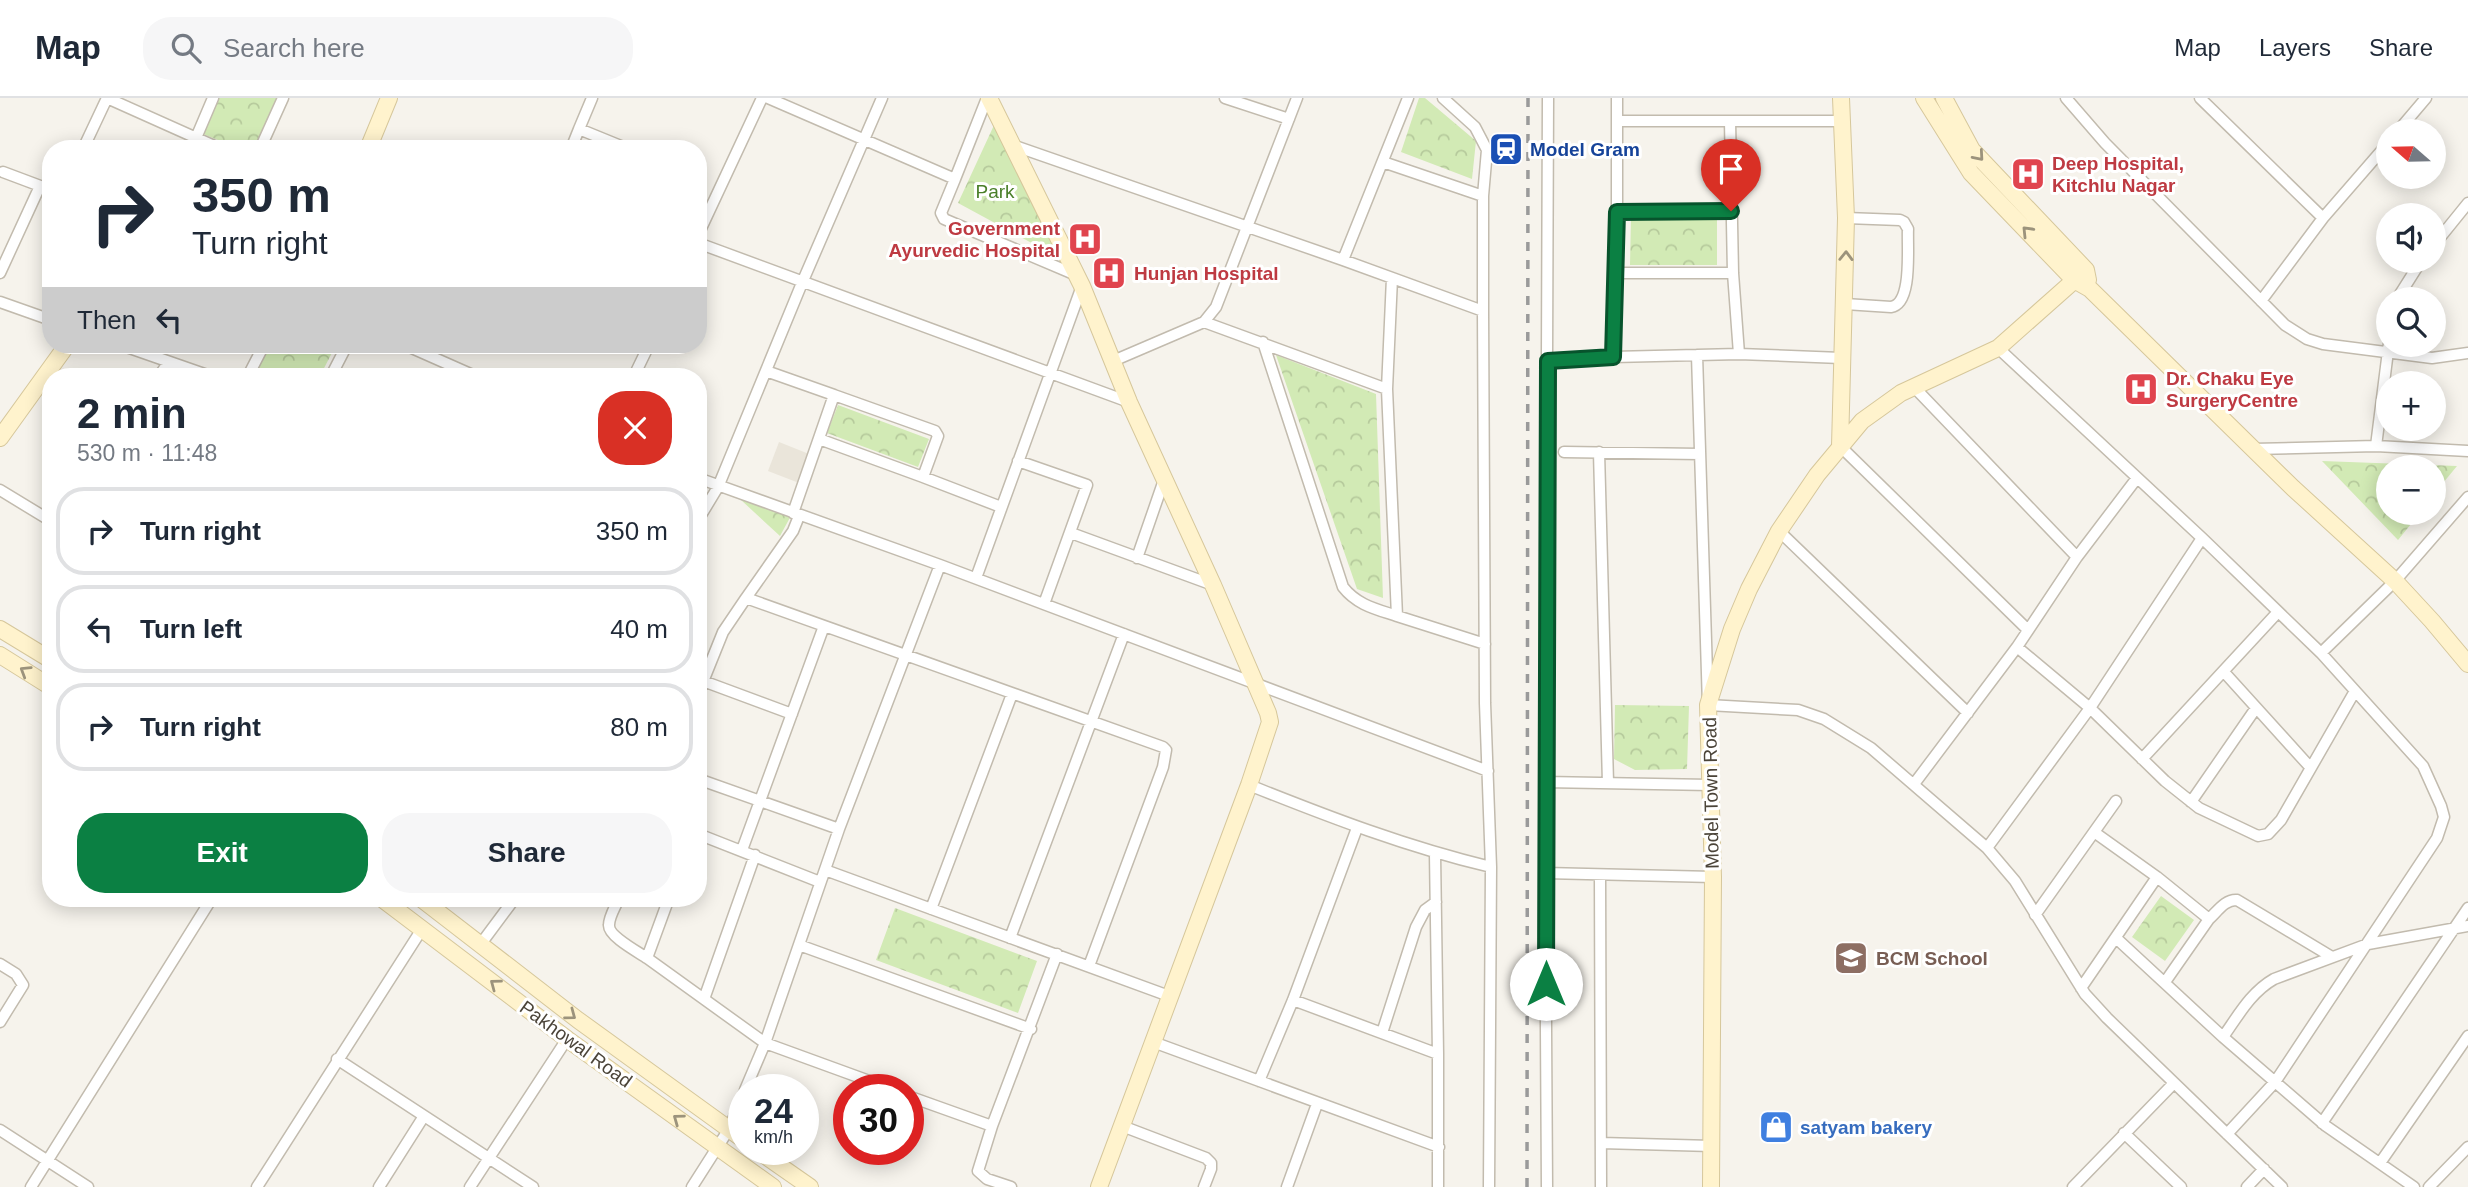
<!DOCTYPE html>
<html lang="en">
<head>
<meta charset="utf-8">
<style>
  :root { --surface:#fff; --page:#f6f6f7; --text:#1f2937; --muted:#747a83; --line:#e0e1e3; --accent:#0b8043 }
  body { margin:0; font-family:Helvetica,sans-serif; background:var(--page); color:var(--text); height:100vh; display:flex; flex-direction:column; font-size:26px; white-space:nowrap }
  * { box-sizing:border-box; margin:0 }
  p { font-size:23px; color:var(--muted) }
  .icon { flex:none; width:38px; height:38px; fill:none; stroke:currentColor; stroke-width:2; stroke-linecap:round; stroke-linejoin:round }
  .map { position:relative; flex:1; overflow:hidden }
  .panel { position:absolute; left:42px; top:270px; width:665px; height:539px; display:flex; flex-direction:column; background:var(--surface); border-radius:28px; box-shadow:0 4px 18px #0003 }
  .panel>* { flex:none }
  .top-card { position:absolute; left:42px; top:42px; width:665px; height:214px; border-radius:28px; box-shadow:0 4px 18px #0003; background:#fff; color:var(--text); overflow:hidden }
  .needle { width:46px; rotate:290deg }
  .buttons { position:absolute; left:2376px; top:21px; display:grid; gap:14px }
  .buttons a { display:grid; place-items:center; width:70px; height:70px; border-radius:50%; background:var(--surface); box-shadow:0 4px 18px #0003; font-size:35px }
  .speed { position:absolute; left:728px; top:976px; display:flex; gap:14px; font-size:35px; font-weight:700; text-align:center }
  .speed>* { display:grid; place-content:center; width:91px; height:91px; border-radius:50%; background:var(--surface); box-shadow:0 4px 18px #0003; line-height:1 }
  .speed small { font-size:18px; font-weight:400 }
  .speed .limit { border:10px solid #d22; background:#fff; color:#111 }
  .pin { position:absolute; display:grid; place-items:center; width:60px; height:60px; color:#fff; margin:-72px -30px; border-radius:50% 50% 50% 0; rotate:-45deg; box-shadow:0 0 7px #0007 }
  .pin .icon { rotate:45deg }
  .me { position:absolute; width:77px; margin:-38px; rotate:0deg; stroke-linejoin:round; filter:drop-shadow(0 0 5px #0008) }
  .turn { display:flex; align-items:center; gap:24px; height:147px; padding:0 35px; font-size:32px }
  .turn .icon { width:91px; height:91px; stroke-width:2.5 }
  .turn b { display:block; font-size:49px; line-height:60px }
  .then { display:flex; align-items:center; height:66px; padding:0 35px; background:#0003; gap:14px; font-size:26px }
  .round { display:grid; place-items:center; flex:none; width:74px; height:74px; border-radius:28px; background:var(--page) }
  .summary { display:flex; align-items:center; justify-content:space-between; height:119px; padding:0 35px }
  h1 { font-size:42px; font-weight:700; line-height:52px }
  .action { display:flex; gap:14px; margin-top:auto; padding:14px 35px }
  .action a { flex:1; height:80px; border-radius:28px; background:var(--accent); color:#fff; font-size:28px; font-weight:700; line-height:80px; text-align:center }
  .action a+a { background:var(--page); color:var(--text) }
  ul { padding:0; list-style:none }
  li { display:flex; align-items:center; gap:21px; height:88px; margin:0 14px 10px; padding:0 21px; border:4px solid var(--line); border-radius:28px }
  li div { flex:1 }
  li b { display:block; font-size:26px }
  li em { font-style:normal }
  header { display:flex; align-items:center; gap:42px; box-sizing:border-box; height:98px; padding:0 35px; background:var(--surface); border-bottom:2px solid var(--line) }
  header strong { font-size:33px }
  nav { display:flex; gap:38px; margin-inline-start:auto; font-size:24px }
  .search { width:490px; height:63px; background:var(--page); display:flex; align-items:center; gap:18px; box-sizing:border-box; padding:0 24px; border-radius:28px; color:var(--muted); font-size:26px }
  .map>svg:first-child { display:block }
  .residential { fill:#eae5da }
  .forest { fill:url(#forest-crowns) }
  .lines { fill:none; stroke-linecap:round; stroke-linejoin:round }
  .street-casing { stroke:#c2bbae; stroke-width:13 }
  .secondary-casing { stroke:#d6c79b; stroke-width:18 }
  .street { stroke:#fff; stroke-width:10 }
  .secondary { stroke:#fff3cd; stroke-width:16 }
  .rail { stroke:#9a9a9a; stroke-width:3.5; stroke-dasharray:9 9; stroke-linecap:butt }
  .oneway { stroke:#9c937c }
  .route-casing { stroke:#07532c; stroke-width:18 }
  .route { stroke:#0b8043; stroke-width:12 }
  .labels { text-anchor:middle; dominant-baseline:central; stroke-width:6; stroke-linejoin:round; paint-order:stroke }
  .transit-label { font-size:19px; font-weight:bold; fill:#164399; stroke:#fff; text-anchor:start }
  .health-label { font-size:19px; font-weight:bold; fill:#be3a42; stroke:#fff; text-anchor:start }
  .park-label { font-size:19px; fill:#4a7f2a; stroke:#fff }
  .street-label { font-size:19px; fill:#4b4439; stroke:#fff }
  .education-label { font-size:19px; font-weight:bold; fill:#785e54; stroke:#fff; text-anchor:start }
  .shop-label { font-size:19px; font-weight:bold; fill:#366cbe; stroke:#fff; text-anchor:start }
</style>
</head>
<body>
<header>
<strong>Map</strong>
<div class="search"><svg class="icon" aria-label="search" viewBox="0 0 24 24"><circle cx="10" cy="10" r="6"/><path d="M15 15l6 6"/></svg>Search here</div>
<nav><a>Map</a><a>Layers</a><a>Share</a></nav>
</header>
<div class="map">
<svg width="2468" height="1089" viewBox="0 0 2468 1089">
  <defs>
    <pattern id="forest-crowns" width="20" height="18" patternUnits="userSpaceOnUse" patternTransform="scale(1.75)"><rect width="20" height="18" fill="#d2eab5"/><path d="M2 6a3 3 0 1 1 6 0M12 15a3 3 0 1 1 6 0" fill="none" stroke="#b6ca9c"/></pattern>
  </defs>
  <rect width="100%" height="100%" fill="#f6f3ec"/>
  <!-- residential -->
  <path class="residential" d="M779,344L809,356L799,385L768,373Z"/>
  <!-- forest -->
  <path class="forest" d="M219,0H280L258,51H240L203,36Z
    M1419,0H1425L1476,43L1472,81L1401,54Z
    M995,25L1055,151L1050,155L958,105Z
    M1631,118H1717V167H1630Z
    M263,247H336L320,278H246Z
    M1276,257L1376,296L1383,500L1357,491Z
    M838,307L929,341L918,369L827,335Z
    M2322,363L2457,368L2434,396V369H2389V415H2420L2398,442Z
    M728,390L793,414L780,438Z
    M1615,607L1689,608L1687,671L1635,672L1614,661Z
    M2161,798L2194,822L2165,863L2132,839Z
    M895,810L1037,863L1018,915L876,862Z"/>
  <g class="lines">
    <!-- street casing -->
    <g class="street-casing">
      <path id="street" d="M107,0L221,51
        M768,0L955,81L941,115L944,121L1076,177
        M1225,0L1289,21
        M1443,0L1475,29L1487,52L1483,98V213L1485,605L1491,769L1489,1089
        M2066,0L2105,45L2285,227L2307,241L2323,246L2432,260L2468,255
        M2200,0L2323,120
        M1617,23H1841
        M1730,23L1733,175L1739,256
        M579,31L592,0
        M2398,33L2426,0
        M196,40L213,0
        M1012,47L1343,162L1483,213
        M83,51L107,0
        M260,51L283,0
        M571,51L579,31L628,51
        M1383,64L1483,98
        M3,74L51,92
        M955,81L987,0
        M1617,114L1731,113
        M698,137L762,0
        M698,145L1129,304
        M2434,147L2468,105
        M1343,162L1408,0
        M0,175L40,88
        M1615,175H1733
        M1392,180L1387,291L1397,518L1485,546
        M2397,201L2421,163
        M2261,203L2323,120L2389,44
        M0,204L51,222
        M1845,206L1891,209C1913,206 1907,149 1908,131L1904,124L1900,122L1846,120
        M1204,224L1387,291
        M1263,244L1343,489C1357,507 1376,511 1397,518
        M121,247L210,278
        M405,247L475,278
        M1998,250L2202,440L2321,555L2423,668L2441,708L2444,719L2437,740L2275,984L2227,1036
        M1697,257L1708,607L1798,612L1824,621L1871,650L1987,750L2015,783L2085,896L2107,920L2282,1089
        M1613,259L1617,114V0
        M1113,263L1204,224L1216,209L1297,0
        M1548,263L1613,259L1739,256L1841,260
        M766,273L834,297L793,415
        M159,278L169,264
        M248,278L264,247
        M331,278L347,247
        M634,278L649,247
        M1914,289L2077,459
        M819,341L923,379L938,338L935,333L834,297
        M1840,348L2028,532
        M2376,348L2389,245
        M2253,351L2376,348L2468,353
        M1564,354L1700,356
        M1599,354L1608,685
        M1018,363L1087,387L1044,506
        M923,379L1001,409
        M698,380L940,467L1488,673
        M0,392L51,423
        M698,422L718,389L802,185L882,0
        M1779,433L1968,615
        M1071,435L1213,487
        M1137,460L1164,382
        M976,480L1082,188
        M746,500L793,433L799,418
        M2017,549L2090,610L2165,683L2199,710L2258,738L2268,736L2281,722L2355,593
        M2321,555L2395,483L2468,399
        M2224,574L2310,669
        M703,583L792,616
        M698,596L723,534L746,500L1163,649L1166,652L1163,669L1089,868
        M2142,661L2278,514
        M698,681L839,731
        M1545,684L1710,687
        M1914,686L2017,549L2077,459L2137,380
        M1249,687C1329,719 1407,749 1491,769
        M2191,704L2256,610
        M2094,734L2157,779L2209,821L2165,884
        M698,736L820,784
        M1987,750L2090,610L2202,440
        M742,752L824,528
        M1435,756L1438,956V1089
        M825,772L1169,898
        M1545,775L1713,779
        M1600,777L1601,1089
        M619,800C616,808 609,818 609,827C608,838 638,854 647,860
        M669,800L647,860L765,945L894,992
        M931,811L1012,596
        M2035,817L2116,703
        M2209,821C2217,814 2225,801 2237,802L2332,859
        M1010,840L1124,536
        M2116,840L2223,939
        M480,847L515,800
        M799,847L1031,931
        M0,866L16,876L23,887L0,924
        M2081,890L2157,779
        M704,901L755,757
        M1293,902L1438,956
        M1382,935L1416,829L1425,812L1436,804
        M1153,944L1439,1049
        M337,961L533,1089
        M1259,983L1293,902L1357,730
        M745,992L765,945L839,731L940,467
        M908,998L992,1028L978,1073L987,1081L1011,1089
        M2322,1025L2468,810
        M992,1028L1057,856
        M1122,1028L1206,1060L1211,1065V1071L1204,1089
        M0,1032L88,1089
        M2124,1035L2181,1089
        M1601,1045L1712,1048
        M2380,1065L2468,938
        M31,1089L212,800
        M257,1089L422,831
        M379,1089L424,1018
        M470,1089L567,941
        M692,1089L729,1031L744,995
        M1287,1089L1317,1006
        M1547,1089L1545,775L1548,0
        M2073,1089L2174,985
        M2247,1089L2264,1071
        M2414,1089L2326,1028L2223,939C2238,918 2251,894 2274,881L2368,846L2468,828
        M2429,1089L2468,1049"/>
    </g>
    <!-- secondary casing -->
    <g class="secondary-casing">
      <path id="secondary" d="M989,0L1082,188L1129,304L1213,487L1268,615L1270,624L1249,687L1099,1089
        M1924,0L1971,75L2074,182L2090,191L2293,390L2395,483L2432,523L2468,566
        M1944,0L1972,52L2086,172L2088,182
        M368,51L389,0
        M0,340L67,247
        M1840,348L1846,120L1841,0
        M0,531L51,562
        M0,557L51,589
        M381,800L567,941L773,1089
        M420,800L578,922L744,1042
        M757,1052L810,1089
        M1711,1089L1713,779L1708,607L1732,531L1749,491L1779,433L1817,377L1862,323L1901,295L1998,250L2086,172"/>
    </g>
    <!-- street -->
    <use href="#street" class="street"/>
    <!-- secondary -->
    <use href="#secondary" class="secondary"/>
    <!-- rail -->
    <path class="rail" d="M1527,1089L1528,0"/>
  </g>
  <!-- one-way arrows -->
  <defs><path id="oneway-chevron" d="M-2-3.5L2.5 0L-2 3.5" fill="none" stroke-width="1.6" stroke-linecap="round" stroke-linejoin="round" transform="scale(1.75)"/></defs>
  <g class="oneway">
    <use href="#oneway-chevron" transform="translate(1979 58) rotate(49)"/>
    <use href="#oneway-chevron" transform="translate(2027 133) rotate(-134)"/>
    <use href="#oneway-chevron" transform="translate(1846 158) rotate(-89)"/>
    <use href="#oneway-chevron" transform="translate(25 573) rotate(-148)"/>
    <use href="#oneway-chevron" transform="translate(495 886) rotate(-143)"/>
    <use href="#oneway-chevron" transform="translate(571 917) rotate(37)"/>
    <use href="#oneway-chevron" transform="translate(678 1021) rotate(-144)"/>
  </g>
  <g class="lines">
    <!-- route casing -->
    <g class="route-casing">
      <path id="route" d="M1546,886L1548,263L1613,259L1617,114L1731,113"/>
    </g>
    <!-- route -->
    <use href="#route" class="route"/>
  </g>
  <!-- icons -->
  <defs>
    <g id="station-square" transform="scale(1.75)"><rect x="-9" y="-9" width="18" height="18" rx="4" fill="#1a4fb4" stroke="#fff"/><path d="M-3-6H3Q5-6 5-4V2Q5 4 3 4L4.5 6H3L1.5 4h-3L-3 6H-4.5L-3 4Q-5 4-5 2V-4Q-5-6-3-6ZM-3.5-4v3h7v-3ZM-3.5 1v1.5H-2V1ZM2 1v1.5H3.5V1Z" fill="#fff"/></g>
    <g id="hospital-square" transform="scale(1.75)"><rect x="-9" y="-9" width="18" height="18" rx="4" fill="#e0444e" stroke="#fff"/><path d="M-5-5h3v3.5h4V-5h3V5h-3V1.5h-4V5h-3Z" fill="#fff"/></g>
    <g id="school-square" transform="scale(1.75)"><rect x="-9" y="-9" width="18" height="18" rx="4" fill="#8d6e63" stroke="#fff"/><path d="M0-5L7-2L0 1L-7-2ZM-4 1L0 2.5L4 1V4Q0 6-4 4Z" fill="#fff"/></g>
    <g id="shop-square" transform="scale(1.75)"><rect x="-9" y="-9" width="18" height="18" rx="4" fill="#3f7fe0" stroke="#fff"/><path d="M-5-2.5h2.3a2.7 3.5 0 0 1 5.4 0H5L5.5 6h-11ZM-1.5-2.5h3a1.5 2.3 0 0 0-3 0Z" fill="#fff"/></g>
  </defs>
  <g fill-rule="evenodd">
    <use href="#station-square" x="1506" y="51"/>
    <use href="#hospital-square" x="2028" y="76"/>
    <use href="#hospital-square" x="1085" y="141"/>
    <use href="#hospital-square" x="1109" y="175"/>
    <use href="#hospital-square" x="2141" y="291"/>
    <use href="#school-square" x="1851" y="860"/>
    <use href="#shop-square" x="1776" y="1029"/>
  </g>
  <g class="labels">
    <!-- transit labels -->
    <g class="transit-label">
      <text x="1530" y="51">Model Gram</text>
    </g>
    <!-- health labels -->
    <g class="health-label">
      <text x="2052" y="65">Deep Hospital,<tspan x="2052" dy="22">Kitchlu Nagar</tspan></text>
      <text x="1060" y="130" text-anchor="end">Government<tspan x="1060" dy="22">Ayurvedic Hospital</tspan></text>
      <text x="1134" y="175">Hunjan Hospital</text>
      <text x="2166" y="280">Dr. Chaku Eye<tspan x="2166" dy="22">SurgeryCentre</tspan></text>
    </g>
    <!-- park labels -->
    <g class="park-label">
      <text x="995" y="93">Park</text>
    </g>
    <!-- street labels -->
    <g class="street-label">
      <text transform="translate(1711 695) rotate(-91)">Model Town Road</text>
      <text transform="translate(576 946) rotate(36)">Pakhowal Road</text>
    </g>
    <!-- education labels -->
    <g class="education-label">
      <text x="1876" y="860">BCM School</text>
    </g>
    <!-- shop labels -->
    <g class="shop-label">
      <text x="1800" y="1029">satyam bakery</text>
    </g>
  </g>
</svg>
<div class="buttons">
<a><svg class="needle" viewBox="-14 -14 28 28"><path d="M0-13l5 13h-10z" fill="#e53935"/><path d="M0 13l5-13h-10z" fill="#747a83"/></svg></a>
<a><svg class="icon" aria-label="sound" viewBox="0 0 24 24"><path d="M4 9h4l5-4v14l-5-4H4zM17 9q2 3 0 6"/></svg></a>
<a><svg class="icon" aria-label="search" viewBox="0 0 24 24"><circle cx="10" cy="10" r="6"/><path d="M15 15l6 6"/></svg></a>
<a>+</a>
<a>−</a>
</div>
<div class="speed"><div>24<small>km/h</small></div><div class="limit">30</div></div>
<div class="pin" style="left:1731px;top:113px;background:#d93025"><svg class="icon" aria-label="arrive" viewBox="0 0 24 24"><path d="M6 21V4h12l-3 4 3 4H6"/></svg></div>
<svg class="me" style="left:1546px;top:886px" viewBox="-20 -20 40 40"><circle r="19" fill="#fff"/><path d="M0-13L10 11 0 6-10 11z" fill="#0b8043"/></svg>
<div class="top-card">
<div class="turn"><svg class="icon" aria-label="right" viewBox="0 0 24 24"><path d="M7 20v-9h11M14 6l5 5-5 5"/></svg><div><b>350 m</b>Turn right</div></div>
<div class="then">Then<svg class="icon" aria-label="left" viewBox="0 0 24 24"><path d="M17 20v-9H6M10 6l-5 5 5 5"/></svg></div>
</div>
<section class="panel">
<div class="summary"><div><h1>2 min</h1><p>530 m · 11:48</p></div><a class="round" style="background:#d93025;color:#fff"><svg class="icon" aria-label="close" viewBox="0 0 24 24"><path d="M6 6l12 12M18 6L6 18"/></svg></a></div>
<ul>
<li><svg class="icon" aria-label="right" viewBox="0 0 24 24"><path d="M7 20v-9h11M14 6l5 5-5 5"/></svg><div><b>Turn right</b></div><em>350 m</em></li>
<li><svg class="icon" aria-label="left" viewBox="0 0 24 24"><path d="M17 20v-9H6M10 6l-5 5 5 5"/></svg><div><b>Turn left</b></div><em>40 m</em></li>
<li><svg class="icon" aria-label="right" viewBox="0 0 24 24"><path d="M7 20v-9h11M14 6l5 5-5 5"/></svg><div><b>Turn right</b></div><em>80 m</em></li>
</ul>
<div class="action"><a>Exit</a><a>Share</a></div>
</section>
</div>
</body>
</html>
